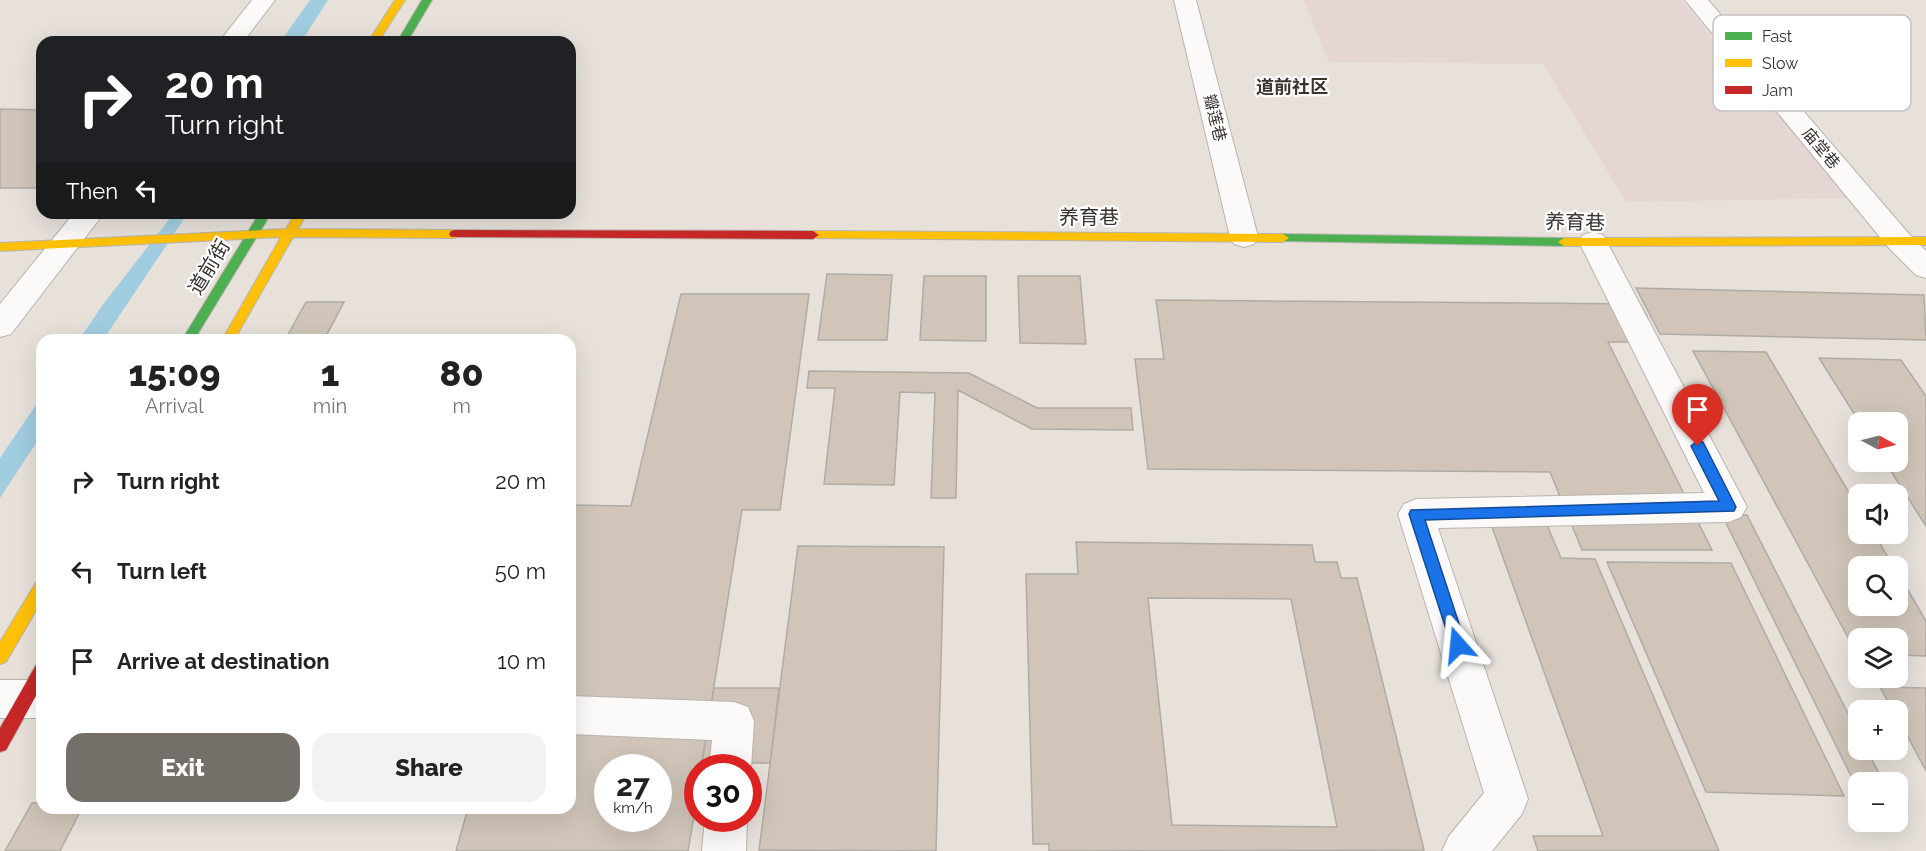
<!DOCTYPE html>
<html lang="en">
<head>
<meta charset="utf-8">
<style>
  :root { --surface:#fff; --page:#f2f2f2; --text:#222; --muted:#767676; --accent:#756f6a }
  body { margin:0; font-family:Raleway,"Noto Sans SC",sans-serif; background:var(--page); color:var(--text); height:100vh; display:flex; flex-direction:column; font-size:22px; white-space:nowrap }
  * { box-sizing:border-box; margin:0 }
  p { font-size:20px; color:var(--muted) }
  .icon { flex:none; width:33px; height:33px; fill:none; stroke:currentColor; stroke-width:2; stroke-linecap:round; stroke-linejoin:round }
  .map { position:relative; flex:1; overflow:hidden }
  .details { position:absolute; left:36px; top:334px; width:540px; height:480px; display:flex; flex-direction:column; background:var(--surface); border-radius:18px; box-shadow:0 6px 24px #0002 }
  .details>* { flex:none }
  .top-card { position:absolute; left:36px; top:36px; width:540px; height:183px; border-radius:18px; box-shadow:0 6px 24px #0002; background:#202124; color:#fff; overflow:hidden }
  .needle { width:39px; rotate:97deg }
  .controls { position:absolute; left:1848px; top:412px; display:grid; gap:12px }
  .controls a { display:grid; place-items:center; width:60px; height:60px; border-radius:12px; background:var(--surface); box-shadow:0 6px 24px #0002; font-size:30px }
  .speed { position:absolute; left:594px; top:754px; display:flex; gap:12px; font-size:30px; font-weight:700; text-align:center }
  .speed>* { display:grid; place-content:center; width:78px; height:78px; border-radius:50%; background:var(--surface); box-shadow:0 6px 24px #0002; line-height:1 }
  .speed small { font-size:15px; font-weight:400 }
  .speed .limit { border:9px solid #d22; background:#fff; color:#111 }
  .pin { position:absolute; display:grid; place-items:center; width:51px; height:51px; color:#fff; margin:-62px -26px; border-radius:50% 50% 50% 0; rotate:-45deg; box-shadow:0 0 6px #0007 }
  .pin .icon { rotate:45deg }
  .me { position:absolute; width:66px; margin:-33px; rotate:342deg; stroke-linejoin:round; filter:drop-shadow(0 0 4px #0008) }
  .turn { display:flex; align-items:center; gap:21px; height:126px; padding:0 30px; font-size:27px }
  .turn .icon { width:78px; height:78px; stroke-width:2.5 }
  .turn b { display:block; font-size:42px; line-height:51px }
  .then { display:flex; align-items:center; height:57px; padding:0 30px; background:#0003; gap:12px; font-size:22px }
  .eta { display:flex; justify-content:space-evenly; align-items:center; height:102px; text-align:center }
  .eta b { font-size:36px; font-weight:800; line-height:42px }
  .cta { display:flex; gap:12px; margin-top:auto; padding:12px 30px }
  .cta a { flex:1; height:69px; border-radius:18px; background:var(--accent); color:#fff; font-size:24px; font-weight:800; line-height:69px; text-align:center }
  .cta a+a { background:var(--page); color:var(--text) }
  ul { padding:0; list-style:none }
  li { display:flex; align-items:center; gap:18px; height:90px; padding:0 30px }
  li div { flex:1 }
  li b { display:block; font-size:22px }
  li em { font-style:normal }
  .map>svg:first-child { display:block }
  .industrial { fill:#e6d6d3 }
  .water { fill:#a0cee0 }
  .building { fill:#d0c5b8; stroke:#afaba6; stroke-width:1.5; fill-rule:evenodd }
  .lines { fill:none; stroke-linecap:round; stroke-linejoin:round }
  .street-casing { stroke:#b9b4af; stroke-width:2 }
  .fast-casing { stroke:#b9b4af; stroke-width:2 }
  .slow-casing { stroke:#b9b4af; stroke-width:2 }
  .jam-casing { stroke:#b9b4af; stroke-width:2 }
  .street { fill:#fbfaf9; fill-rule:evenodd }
  .fast { fill:#4caf50; fill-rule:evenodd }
  .slow { fill:#ffc107; fill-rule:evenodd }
  .jam { fill:#c62828; fill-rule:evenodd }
  .route { fill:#1a73e8; stroke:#114b97; stroke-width:1.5 }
  .labels { text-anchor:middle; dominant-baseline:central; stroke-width:4.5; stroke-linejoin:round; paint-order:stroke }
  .far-street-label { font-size:16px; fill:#37322e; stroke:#fff }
  .far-neighbourhood-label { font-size:18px; font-weight:bold; fill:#3c342a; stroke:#fff }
  .street-label { font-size:20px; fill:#37322e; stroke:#fff }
  .key { fill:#fff; stroke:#c3c2c0; stroke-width:1.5 }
  .key-label { font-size:16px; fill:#37322e }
</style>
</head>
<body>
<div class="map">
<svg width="1926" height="851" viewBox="0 0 1926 851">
  <rect width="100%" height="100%" fill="#e7e1da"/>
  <!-- industrial -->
  <path class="industrial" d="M1304,0H1681L1849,198L1626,202L1543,64L1329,62Z"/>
  <!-- water -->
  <path class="water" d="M310,0H328L301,42H280Z
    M174,213H188L103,340H79L104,303Z
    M42,396V434L0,498V458Z"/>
  <!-- building -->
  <path class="building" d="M0,109L42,110V188H0Z
    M827,274L892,275L887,340H818Z
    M924,276H986V341L920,340Z
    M1018,276H1080L1086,344L1020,343Z
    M1636,288L1924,295L1926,340L1660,334Z
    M681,294H809L780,510H742L701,768H698V792L688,851H456L468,808H570V505L631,506ZM608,768H658V819H608Z
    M1156,300L1640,304L1647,316H1636L1650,342H1608L1712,550H1582L1550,472L1148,469L1135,359H1164Z
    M306,302H344L324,340H285Z
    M1693,351L1766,352L1858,508V534H1874L1894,567H1858V606H1898V573L1926,621V656L1898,655V639H1858L1857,654Z
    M1819,358L1901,360L1926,396V526L1885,462H1898V423H1860Z
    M809,371L969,373L1037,408H1131L1133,430L1032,429L958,390L956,498H931L935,393L900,392L894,485L824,484L835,388H807Z
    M1722,515H1747L1858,733V750H1867L1884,783H1858V790Z
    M1491,524L1547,525L1561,558L1595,559L1719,851H1538L1533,836H1603Z
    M1076,542L1312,545L1315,562H1337L1341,578H1357L1424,850L1049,851V844H1033L1026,574H1078ZM1148,598L1291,599L1337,827L1172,825Z
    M798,546L944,547L936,851L759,850Z
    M1607,562L1731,563L1844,796L1706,792Z
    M1880,687L1926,688V771L1898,718V711H1893Z
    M714,688H779L770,763H702Z
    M32,803H42V808H82L60,851H5Z"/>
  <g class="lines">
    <!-- street casing -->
    <g class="street-casing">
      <path id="street" d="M252,0H275L243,42H219Z
        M1174,0H1196L1258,237L1254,244L1244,247L1234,244L1230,237Z
        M1685,0H1708L1909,234L1926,251V278L1916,275L1889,248Z
        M74,213H104L11,334L0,337V304Z
        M1593,232L1603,235L1607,242L1747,507L1741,517L1729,522L1438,528L1528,799L1522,814L1492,851H1442L1449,836L1484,793L1398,514L1404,504L1416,499L1704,493L1579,242L1583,235Z
        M0,680H42V718H0Z
        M570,696L734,702L748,707L754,721L751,768L748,773V768H709L712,740L570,734Z
        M705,819H747L746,851H702Z"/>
    </g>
    <!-- fast casing -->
    <g class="fast-casing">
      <path id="fast" d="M422,0H432L407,42H397Z
        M261,216L267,220L194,340H182L257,217Z
        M1283,234L1564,238L1570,242L1564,246L1279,241L1277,238L1279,235Z"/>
    </g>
    <!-- slow casing -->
    <g class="slow-casing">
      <path id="slow" d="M395,0H405L378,42H368Z
        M299,213L305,217L298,229L455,230L461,234L455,238L293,237L234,340H222L281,237L0,251V243L286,229L295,214Z
        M813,231L1283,234L1289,238L1283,242L809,238L807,235L809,232Z
        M1926,237V245L1564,246L1558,242L1564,238Z
        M42,579V600L6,662L0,664V642L37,581Z"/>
    </g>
    <!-- jam casing -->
    <g class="jam-casing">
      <path id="jam" d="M455,230L813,231L819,235L813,239L451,237L449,234L451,231Z
        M42,663V685L6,750L0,752V728L36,665Z"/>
    </g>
    <!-- street -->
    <use href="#street" class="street"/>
    <!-- fast -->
    <use href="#fast" class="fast"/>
    <!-- slow -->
    <use href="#slow" class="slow"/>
    <!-- jam -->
    <use href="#jam" class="jam"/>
  </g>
  <!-- route -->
  <path class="route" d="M1698,440L1703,442L1734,503L1736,507L1734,511L1425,520L1466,645L1464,651L1458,653L1453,651L1409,514L1411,510L1719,501L1691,446Z"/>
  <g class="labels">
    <!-- far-street labels -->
    <g class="far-street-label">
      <text transform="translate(1215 118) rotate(76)">瓣莲巷</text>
      <text transform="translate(1821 148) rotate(50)">庙堂巷</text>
    </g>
    <!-- far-neighbourhood labels -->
    <g class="far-neighbourhood-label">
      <text x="1292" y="86">道前社区</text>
    </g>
    <!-- street labels -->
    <g class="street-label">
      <text x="1089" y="217">养育巷</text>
      <text transform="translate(1575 222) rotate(1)">养育巷</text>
      <text transform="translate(209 267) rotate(-59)">道前街</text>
    </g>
  </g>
  <!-- legend -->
  <rect x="1713" y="15" width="198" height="96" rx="9" class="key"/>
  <rect x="1725" y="32" width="27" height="8" fill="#4caf50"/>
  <rect x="1725" y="59" width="27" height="8" fill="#ffc107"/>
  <rect x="1725" y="86" width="27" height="8" fill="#c62828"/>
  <g class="key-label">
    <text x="1762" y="42">Fast</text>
    <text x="1762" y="69">Slow</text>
    <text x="1762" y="96">Jam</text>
  </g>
</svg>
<div class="controls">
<a><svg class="needle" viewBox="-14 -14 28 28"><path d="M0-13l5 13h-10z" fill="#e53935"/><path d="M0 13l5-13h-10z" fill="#767676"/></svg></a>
<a><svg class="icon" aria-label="sound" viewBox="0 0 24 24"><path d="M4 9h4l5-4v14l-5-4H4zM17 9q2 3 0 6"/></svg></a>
<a><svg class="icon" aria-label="search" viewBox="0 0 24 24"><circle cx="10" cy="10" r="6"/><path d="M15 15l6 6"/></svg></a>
<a><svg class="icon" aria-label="layers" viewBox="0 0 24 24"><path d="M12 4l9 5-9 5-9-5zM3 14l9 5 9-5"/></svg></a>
<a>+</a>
<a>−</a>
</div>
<div class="speed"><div>27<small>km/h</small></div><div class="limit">30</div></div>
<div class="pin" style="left:1698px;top:446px;background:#d93025"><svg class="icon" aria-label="arrive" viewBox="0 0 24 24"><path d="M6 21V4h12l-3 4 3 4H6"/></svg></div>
<svg class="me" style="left:1458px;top:645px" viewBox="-20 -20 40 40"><path d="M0-17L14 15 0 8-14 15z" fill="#1a73e8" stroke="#fff" stroke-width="4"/></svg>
<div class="top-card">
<div class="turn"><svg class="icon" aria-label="right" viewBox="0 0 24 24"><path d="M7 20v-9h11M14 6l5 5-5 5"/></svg><div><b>20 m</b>Turn right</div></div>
<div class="then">Then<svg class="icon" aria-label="left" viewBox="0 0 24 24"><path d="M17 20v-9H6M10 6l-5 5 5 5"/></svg></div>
</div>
<section class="details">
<div class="eta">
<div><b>15:09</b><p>Arrival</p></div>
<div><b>1</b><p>min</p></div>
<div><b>80</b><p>m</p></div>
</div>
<ul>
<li><svg class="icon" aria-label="right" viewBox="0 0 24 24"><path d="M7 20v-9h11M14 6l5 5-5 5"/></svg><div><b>Turn right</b></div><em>20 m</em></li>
<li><svg class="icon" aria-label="left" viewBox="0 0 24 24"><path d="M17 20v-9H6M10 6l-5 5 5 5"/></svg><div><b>Turn left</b></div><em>50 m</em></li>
<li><svg class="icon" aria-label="arrive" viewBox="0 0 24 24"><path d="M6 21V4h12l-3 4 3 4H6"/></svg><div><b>Arrive at destination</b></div><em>10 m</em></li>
</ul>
<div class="cta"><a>Exit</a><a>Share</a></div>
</section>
</div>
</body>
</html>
